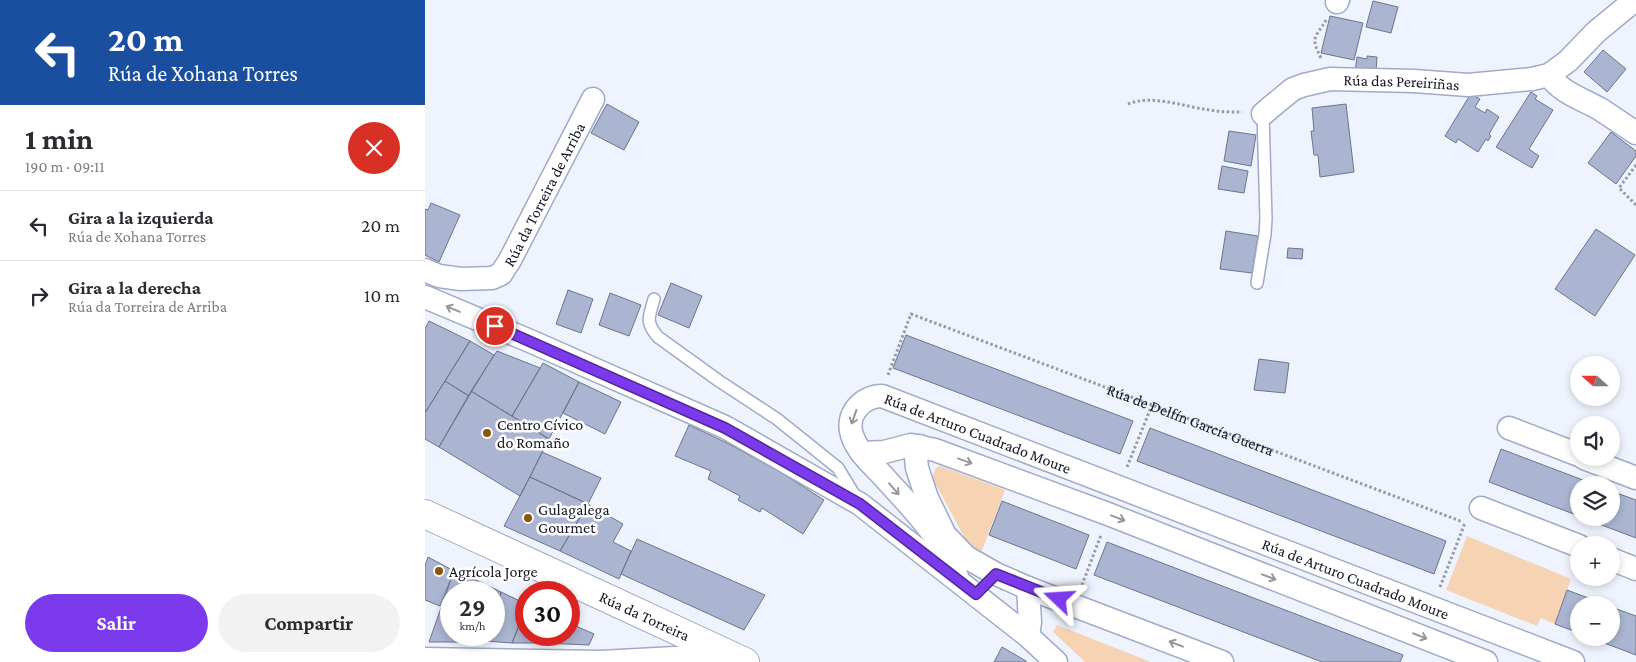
<!DOCTYPE html>
<html lang="es">
<head>
<meta charset="utf-8">
<style>
  :root { --surface:#fff; --page:#f2f2f3; --text:#2b2b33; --muted:#7c7c81; --line:#e1e1e2; --accent:#7c3aed }
  body { margin:0; font-family:"Crimson Pro",serif; background:var(--page); color:var(--text); height:100vh; display:flex; flex-direction:column; font-size:19px; white-space:nowrap }
  * { box-sizing:border-box; margin:0 }
  p { font-size:16px; color:var(--muted) }
  .icon { flex:none; width:28px; height:28px; fill:none; stroke:currentColor; stroke-width:2; stroke-linecap:round; stroke-linejoin:round }
  .map { position:relative; flex:1; overflow:hidden }
  .side { display:flex; flex-direction:column; background:var(--surface); width:425px }
  .side>* { flex:none }
  .hud { background:#1a4fa0; color:#fff; overflow:hidden }
  .needle { width:32px; rotate:291deg }
  .controls { position:absolute; left:1145px; top:356px; display:grid; gap:10px }
  .controls a { display:grid; place-items:center; width:50px; height:50px; border-radius:50%; background:var(--surface); box-shadow:0 2px 8px #0003; font-size:25px }
  .speed { position:absolute; left:15px; top:581px; display:flex; gap:10px; font-size:25px; font-weight:700; text-align:center }
  .speed>* { display:grid; place-content:center; width:65px; height:65px; border-radius:50%; background:var(--surface); box-shadow:0 2px 8px #0003; line-height:1 }
  .speed small { font-size:12px; font-weight:400 }
  .speed .limit { border:8px solid #d22; background:#fff; color:#111 }
  .pin { position:absolute; display:grid; place-items:center; width:42px; height:42px; color:#fff; margin:-21px; border:2px solid #fff; border-radius:50%; box-shadow:0 1px 5px #0007 }
  .me { position:absolute; width:55px; margin:-28px; rotate:290deg; stroke-linejoin:round; filter:drop-shadow(0 0 4px #0008) }
  .turn { display:flex; align-items:center; gap:18px; height:105px; padding:0 25px; font-size:22px }
  .turn .icon { width:65px; height:65px; stroke-width:2.5 }
  .turn b { display:block; font-size:35px; line-height:42px }
  .round { display:grid; place-items:center; flex:none; width:52px; height:52px; border-radius:26px; background:var(--page) }
  .overview { display:flex; align-items:center; justify-content:space-between; height:85px; padding:0 25px }
  h1 { font-size:30px; font-weight:700; line-height:38px }
  .action { display:flex; gap:10px; margin-top:auto; padding:10px 25px }
  .action a { flex:1; height:58px; border-radius:30px; background:var(--accent); color:#fff; font-size:20px; font-weight:700; line-height:58px; text-align:center }
  .action a+a { background:var(--page); color:var(--text) }
  ul { padding:0; list-style:none }
  li { display:flex; align-items:center; gap:15px; height:70px; padding:0 25px; border-top:1px solid var(--line) }
  li div { flex:1 }
  li b { display:block; font-size:19px }
  li em { font-style:normal }
  main { display:flex; flex:1; min-height:0 }
  .map>svg:first-child { display:block }
  .green { fill:#f6d3b2 }
  .building { fill:#abb5d1; stroke:#6b758e }
  .lines { fill:none; stroke-linecap:round; stroke-linejoin:round }
  .lane-casing { stroke:#a1abc6; stroke-width:14 }
  .street-casing { stroke:#a1abc6; stroke-width:25 }
  .secondary-casing { stroke:#a1abc6; stroke-width:30 }
  .path { stroke:#969ba5; stroke-width:3; stroke-dasharray:2.5 2.5; stroke-linecap:butt }
  .lane { stroke:#fff; stroke-width:11 }
  .street { stroke:#fff; stroke-width:22 }
  .secondary { stroke:#fff; stroke-width:28 }
  .oneway { stroke:#95979b }
  .route-casing { stroke:#51269a; stroke-width:12 }
  .route { stroke:#7c3aed; stroke-width:9 }
  .poi-dot { fill:#8b5407; stroke:#fff; stroke-width:2 }
  .labels { text-anchor:middle; dominant-baseline:central; stroke-width:5; stroke-linejoin:round; paint-order:stroke }
  .street-label { font-size:16px; fill:#141721; stroke:#fff }
  .poi-label { font-size:16px; fill:#141721; stroke:#fff; text-anchor:start }
</style>
</head>
<body>
<main>
<section class="side">
<div class="hud">
<div class="turn"><svg class="icon" aria-label="left" viewBox="0 0 24 24"><path d="M17 20v-9H6M10 6l-5 5 5 5"/></svg><div><b>20 m</b>Rúa de Xohana Torres</div></div>
</div>
<div class="overview"><div><h1>1 min</h1><p>190 m · 09:11</p></div><a class="round" style="background:#d93025;color:#fff"><svg class="icon" aria-label="close" viewBox="0 0 24 24"><path d="M6 6l12 12M18 6L6 18"/></svg></a></div>
<ul>
<li><svg class="icon" aria-label="left" viewBox="0 0 24 24"><path d="M17 20v-9H6M10 6l-5 5 5 5"/></svg><div><b>Gira a la izquierda</b><p>Rúa de Xohana Torres</p></div><em>20 m</em></li>
<li><svg class="icon" aria-label="right" viewBox="0 0 24 24"><path d="M7 20v-9h11M14 6l5 5-5 5"/></svg><div><b>Gira a la derecha</b><p>Rúa da Torreira de Arriba</p></div><em>10 m</em></li>
</ul>
<div class="action"><a>Salir</a><a>Compartir</a></div>
</section>
<div class="map">
<svg width="1211" height="662" viewBox="0 0 1211 662">
  <rect width="100%" height="100%" fill="#eef3fe"/>
  <!-- green -->
  <path class="green" d="M515,466L580,490L556,553L551,551L542,542L508,479L509,472L511,468Z
    M1042,536L1146,579L1130,624L1116,618L1112,626L1021,590Z
    M632,625L726,662H660L628,632Z"/>
  <!-- building -->
  <path class="building" d="M948,1L973,7L966,33L941,27Z
    M905,16L938,23L929,60L896,53Z
    M1178,50L1201,69L1182,92L1159,72Z
    M942,56L952,57L951,72L930,71L932,57L942,59Z
    M1106,92L1112,96L1110,99L1128,110L1104,149L1114,156L1107,168L1071,147Z
    M1045,95H1048L1055,99L1050,107L1060,113L1062,109L1074,117L1064,134L1066,136L1063,141L1061,139L1053,152L1033,139L1031,143L1020,136Z
    M182,104L214,122L199,150L166,133Z
    M921,104L929,172L895,177L893,155H889L886,131H889L887,108Z
    M804,131L831,135L826,166L799,161Z
    M1186,132L1211,151V156L1191,184L1163,163Z
    M797,166L823,171L819,193L793,189Z
    M6,203L35,215L14,262L0,255V209L3,210Z
    M1171,229L1210,255L1170,316L1130,289Z
    M801,231L833,236L827,273L795,269Z
    M863,248L878,249L877,259L862,258Z
    M246,283L277,296L264,328L233,315Z
    M143,290L168,299L156,333L131,324Z
    M185,293L216,305L204,336L174,325Z
    M4,321L45,341L0,413V329Z
    M481,335L708,421L695,454L468,368Z
    M45,341L69,355L44,396L20,381Z
    M72,351L115,368L87,416L46,391Z
    M834,359L864,363L860,393L829,390Z
    M118,363L154,382L124,439L87,416Z
    M20,381L44,396L14,447L0,439V413Z
    M154,382L196,402L180,434L138,413Z
    M46,391L124,439L95,496L14,447Z
    M264,425L302,443L357,473L399,500L378,534L337,508L335,512L313,500L315,496L283,479L286,471L250,456Z
    M725,428L1021,541L1009,574L712,461Z
    M1076,449L1171,485H1154V516L1064,482Z
    M117,452L176,478L163,504L105,477Z
    M105,477L163,504L135,551L79,526Z
    M1186,491L1211,500V538L1158,518H1186Z
    M577,501L664,535L651,569L564,535Z
    M163,504L198,524L188,542L206,551L194,579L135,551Z
    M212,539L340,595L319,630L196,574Z
    M682,542L978,655L975,662H897L669,575Z
    M3,557L29,571L15,606L0,600V566Z
    M29,571L53,581L49,592H26V635H35L32,642H4Z
    M53,581L76,592L69,616V592H49Z
    M1142,590L1182,605H1154V633L1130,624Z
    M76,592L101,604V608L87,643L61,641L63,635H69V616Z
    M1186,607L1211,616V655L1166,638H1186Z
    M101,608V635H120L118,643H87Z
    M144,623L169,634L164,645L118,643L120,635H144Z
    M35,635H63L61,641L32,642Z
    M577,647L601,661V662H569Z"/>
  <g class="lines">
    <!-- lane casing -->
    <g class="lane-casing">
      <path id="lane" d="M832,283L840,234L841,219L838,114
        M229,299C224,317 220,322 233,337L294,381L352,419L413,468L430,496"/>
    </g>
    <!-- street casing -->
    <g class="street-casing">
      <g id="street">
        <path d="M912,2L913,0"/>
        <path d="M1124,75C1135,92 1157,99 1175,109C1187,117 1199,125 1211,133"/>
        <path id="s2" d="M838,114L846,107L868,89L879,85L905,79L989,81L1043,85L1107,79L1124,75L1143,61L1171,32L1205,4L1207,0"/>
        <path id="s3" d="M0,270L14,276L36,279L67,278L76,274L85,260L168,99"/>
        <path d="M0,297L105,341L300,427L435,504L603,636L631,662"/>
        <path d="M1084,428L1154,455"/>
        <path d="M494,446L491,458L492,468L502,498L520,535L541,557L571,574L603,588L797,662"/>
        <path d="M437,453L459,452L486,445L510,450L683,514L1061,662"/>
        <path d="M1159,458L1211,478"/>
        <path d="M1056,508L1154,546"/>
        <path d="M1186,559L1211,569"/>
        <path id="s4" d="M533,580C524,545 481,501 457,475C446,463 432,451 427,435C420,414 438,396 457,396L1148,662"/>
        <path d="M603,636L605,622L603,588"/>
        <path d="M0,659L176,662L305,655"/>
      </g>
    </g>
    <!-- secondary casing -->
    <g class="secondary-casing">
      <g id="secondary">
        <path id="s5" d="M0,514L320,662"/>
      </g>
    </g>
    <!-- path -->
    <g class="path">
      <path d="M896,58C885,36 890,39 901,20"/>
      <path d="M703,104C728,94 759,107 785,110C796,112 807,112 817,112"/>
      <path d="M1211,165L1194,188L1211,205"/>
      <path id="s1" d="M463,375L486,314L1038,522"/>
      <path d="M702,467L727,405"/>
      <path d="M657,585L676,535"/>
      <path d="M1015,587L1040,523"/>
    </g>
    <!-- lane -->
    <use href="#lane" class="lane"/>
    <!-- street -->
    <use href="#street" class="street"/>
    <!-- secondary -->
    <use href="#secondary" class="secondary"/>
  </g>
  <!-- one-way arrows -->
  <defs><path id="oneway-shaft" d="M-6 0H5M1.5-3L5.5 0L1.5 3" fill="none" stroke-width="1.6" stroke-linecap="round" stroke-linejoin="round" transform="scale(1.25)"/></defs>
  <g class="oneway">
    <use href="#oneway-shaft" transform="translate(28 309) rotate(-157)"/>
    <use href="#oneway-shaft" transform="translate(429 417) rotate(109)"/>
    <use href="#oneway-shaft" transform="translate(540 461) rotate(20)"/>
    <use href="#oneway-shaft" transform="translate(469 489) rotate(49)"/>
    <use href="#oneway-shaft" transform="translate(693 518) rotate(21)"/>
    <use href="#oneway-shaft" transform="translate(844 577) rotate(21)"/>
    <use href="#oneway-shaft" transform="translate(995 636) rotate(21)"/>
    <use href="#oneway-shaft" transform="translate(751 644) rotate(-159)"/>
  </g>
  <g class="lines">
    <!-- route casing -->
    <g class="route-casing">
      <path id="route" d="M70,326L300,428L435,504L551,594L571,574L634,599"/>
    </g>
    <!-- route -->
    <use href="#route" class="route"/>
  </g>
  <!-- markers -->
  <g class="poi-dot">
    <circle cx="62" cy="433" r="5"/>
    <circle cx="103" cy="518" r="5"/>
    <circle cx="14" cy="571" r="5"/>
  </g>
  <g class="labels">
    <!-- street labels -->
    <g class="street-label">
      <text stroke="none"><textPath href="#s2" startOffset="149">Rúa das Pereiriñas</textPath></text>
      <text stroke="none"><textPath href="#s3" startOffset="169">Rúa da Torreira de Arriba</textPath></text>
      <text stroke="none"><textPath href="#s1" startOffset="364">Rúa de Delfín García Guerra</textPath></text>
      <text stroke="none"><textPath href="#s4" startOffset="341">Rúa de Arturo Cuadrado Moure</textPath></text>
      <text stroke="none"><textPath href="#s4" startOffset="746">Rúa de Arturo Cuadrado Moure</textPath></text>
      <text stroke="none"><textPath href="#s5" startOffset="242">Rúa da Torreira</textPath></text>
    </g>
    <!-- poi labels -->
    <g class="poi-label">
      <text x="72" y="424">Centro Cívico<tspan x="72" dy="18">do Romaño</tspan></text>
      <text x="113" y="509">Gulagalega<tspan x="113" dy="18">Gourmet</tspan></text>
      <text x="24" y="571">Agrícola Jorge</text>
    </g>
  </g>
</svg>
<div class="controls">
<a><svg class="needle" viewBox="-14 -14 28 28"><path d="M0-13l5 13h-10z" fill="#e53935"/><path d="M0 13l5-13h-10z" fill="#7c7c81"/></svg></a>
<a><svg class="icon" aria-label="sound" viewBox="0 0 24 24"><path d="M4 9h4l5-4v14l-5-4H4zM17 9q2 3 0 6"/></svg></a>
<a><svg class="icon" aria-label="layers" viewBox="0 0 24 24"><path d="M12 4l9 5-9 5-9-5zM3 14l9 5 9-5"/></svg></a>
<a>+</a>
<a>−</a>
</div>
<div class="speed"><div>29<small>km/h</small></div><div class="limit">30</div></div>
<div class="pin" style="left:70px;top:326px;background:#d93025"><svg class="icon" aria-label="arrive" viewBox="0 0 24 24"><path d="M6 21V4h12l-3 4 3 4H6"/></svg></div>
<svg class="me" style="left:634px;top:599px" viewBox="-20 -20 40 40"><path d="M0-17L14 15 0 8-14 15z" fill="#7c3aed" stroke="#fff" stroke-width="4"/></svg>
</div>
</main>
</body>
</html>
